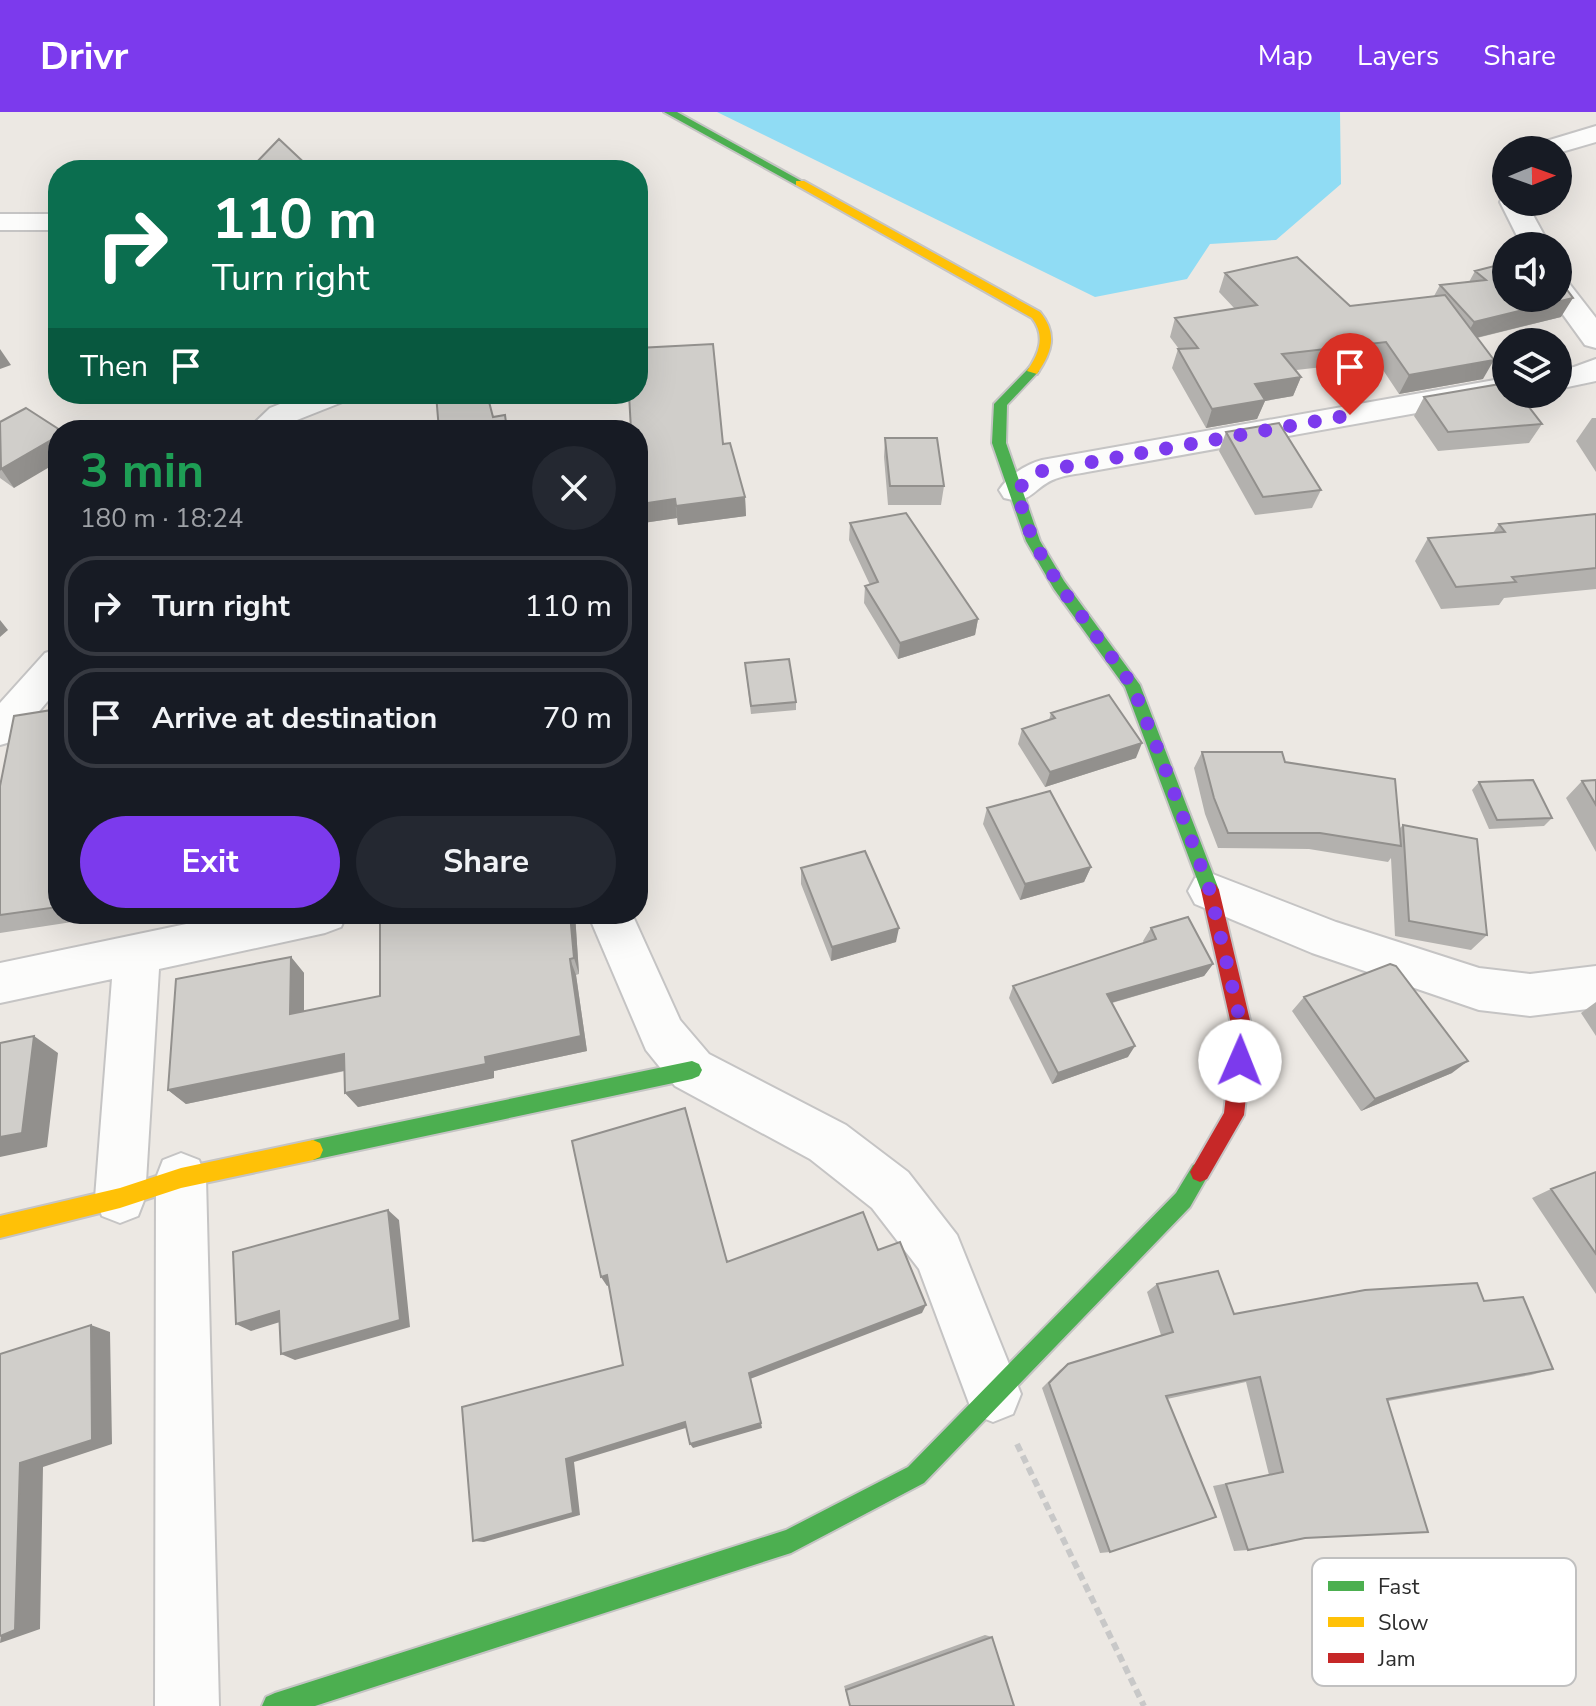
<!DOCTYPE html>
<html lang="en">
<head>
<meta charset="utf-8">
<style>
  :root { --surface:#171b24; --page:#242831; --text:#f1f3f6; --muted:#9ea1a6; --line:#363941; --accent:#7c3aed }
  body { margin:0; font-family:"Nunito Sans",sans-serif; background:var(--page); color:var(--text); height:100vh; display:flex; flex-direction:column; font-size:30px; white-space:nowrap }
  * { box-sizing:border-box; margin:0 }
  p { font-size:26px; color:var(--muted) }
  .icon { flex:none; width:44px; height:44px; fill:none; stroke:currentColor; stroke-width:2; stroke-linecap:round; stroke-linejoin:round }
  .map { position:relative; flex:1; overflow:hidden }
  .drawer { position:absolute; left:48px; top:308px; width:600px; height:504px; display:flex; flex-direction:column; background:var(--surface); border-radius:32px; box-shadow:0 8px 32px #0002 }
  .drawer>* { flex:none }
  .top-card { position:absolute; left:48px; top:48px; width:600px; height:244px; border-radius:32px; box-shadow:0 8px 32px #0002; background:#0b6e4f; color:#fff; overflow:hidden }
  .needle { width:52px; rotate:89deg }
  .tools { position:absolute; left:1492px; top:24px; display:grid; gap:16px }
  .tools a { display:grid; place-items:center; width:80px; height:80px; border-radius:50%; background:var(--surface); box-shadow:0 8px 32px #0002; font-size:40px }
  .pin { position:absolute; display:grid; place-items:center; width:68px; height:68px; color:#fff; margin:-82px -34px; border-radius:50% 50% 50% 0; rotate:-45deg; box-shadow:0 0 8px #0007 }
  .pin .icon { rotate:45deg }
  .me { position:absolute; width:88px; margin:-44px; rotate:1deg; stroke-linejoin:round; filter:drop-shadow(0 0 6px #0008) }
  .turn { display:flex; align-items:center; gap:28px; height:168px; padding:0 32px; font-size:36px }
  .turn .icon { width:104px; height:104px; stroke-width:2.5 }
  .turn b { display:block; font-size:56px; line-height:68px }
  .then { display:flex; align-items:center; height:76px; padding:0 32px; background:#0003; gap:16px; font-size:30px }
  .round { display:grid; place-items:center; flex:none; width:84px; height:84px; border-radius:42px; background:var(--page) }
  .summary { display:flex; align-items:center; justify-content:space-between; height:136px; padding:0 32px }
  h1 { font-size:48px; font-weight:700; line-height:60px; color:#1e9e55 }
  .action { display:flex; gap:16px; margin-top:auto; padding:16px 32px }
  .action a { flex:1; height:92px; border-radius:48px; background:var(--accent); color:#fff; font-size:32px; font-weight:700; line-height:92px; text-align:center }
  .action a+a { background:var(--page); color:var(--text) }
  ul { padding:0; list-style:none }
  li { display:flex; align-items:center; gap:24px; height:100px; margin:0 16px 12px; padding:0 16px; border:4px solid var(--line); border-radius:32px }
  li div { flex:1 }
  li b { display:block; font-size:30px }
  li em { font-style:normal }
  header { display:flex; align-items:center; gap:48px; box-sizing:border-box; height:112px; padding:0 40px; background:var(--accent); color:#fff }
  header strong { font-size:38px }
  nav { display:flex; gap:44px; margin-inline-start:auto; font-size:28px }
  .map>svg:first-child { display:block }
  .water { fill:#90dcf4 }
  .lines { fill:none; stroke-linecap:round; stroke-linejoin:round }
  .street-casing { stroke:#c5c4c4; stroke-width:4 }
  .fast-casing { stroke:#c5c4c4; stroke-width:4 }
  .slow-casing { stroke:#c5c4c4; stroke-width:4 }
  .jam-casing { stroke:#c5c4c4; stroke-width:4 }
  .path { stroke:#c8c8c8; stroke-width:6; stroke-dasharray:8 5; stroke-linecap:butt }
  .street { fill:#fcfcfb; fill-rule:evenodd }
  .fast { fill:#4caf50; fill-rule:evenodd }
  .slow { fill:#ffc107; fill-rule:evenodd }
  .jam { fill:#c62828; fill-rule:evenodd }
  .wall { fill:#b3b1ae }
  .shaded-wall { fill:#92908d }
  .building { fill:#d0ceca; stroke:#92908d; stroke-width:2 }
  .route { stroke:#7c3aed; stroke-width:14; stroke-dasharray:0 25.2 }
  .key { fill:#fff; stroke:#c0c0c0; stroke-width:2 }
  .key-label { font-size:22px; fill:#2d2d2d }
</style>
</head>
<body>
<header>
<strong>Drivr</strong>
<nav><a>Map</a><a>Layers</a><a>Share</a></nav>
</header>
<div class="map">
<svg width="1596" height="1594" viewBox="0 0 1596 1594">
  <rect width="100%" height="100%" fill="#ece8e3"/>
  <!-- water -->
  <path class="water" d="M717,0H1340L1341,72L1276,128L1210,132L1187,167L1095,185Z"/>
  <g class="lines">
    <!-- street casing -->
    <g class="street-casing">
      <path id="street" d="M1596,14V30L1558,41V38H1529L1533,33Z
        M1503,84H1506V90H1526L1550,134H1522L1500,90Z
        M0,102H58V118H0Z
        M1558,167L1568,170L1596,206V236L1585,233L1551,186H1558Z
        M1596,247V269L1558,277V257L1574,255Z
        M1506,266V282L1517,283L1087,360C1077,362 1065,363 1055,367C1033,375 1032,394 1004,386L999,378C1008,364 1026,352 1042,348Z
        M305,282H350L345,289L292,310L283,318H247L270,296Z
        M58,537V577L14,629L0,633V591L45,541Z
        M1210,761L1336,810L1479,856L1530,862L1596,854V896L1530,904L1479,898L1312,841L1195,792L1188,779L1195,766Z
        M234,802H347L341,815L325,821L159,857L145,1086L138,1104L120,1111L102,1104L95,1086L112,867L0,891V851Z
        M588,802H632L680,908L709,942L846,1013L908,1060L957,1123L1021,1282L1013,1302L993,1310L973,1302L919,1157L872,1096L810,1047L675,974L646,938Z
        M181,1041L199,1048L206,1066L219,1594H155L156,1066L163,1048Z"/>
    </g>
    <!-- fast casing -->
    <g class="fast-casing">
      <path id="fast" d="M664,0H677L805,71L796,73Z
        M1033,255L1039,259L1007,293L1006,331L1040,429L1064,469L1140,573L1219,778L1216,783H1204L1201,778L1125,575L1054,477L1026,429L992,331L994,292L1029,256Z
        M692,949L699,952L702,958L699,964L692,967L313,1048L306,1045L303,1038L306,1031L313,1028Z
        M1200,1050L1207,1053L1210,1060L1190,1095L924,1371L791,1441L315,1594H262L266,1585L275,1581L786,1418L908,1355L1176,1081L1193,1053Z"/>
    </g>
    <!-- slow casing -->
    <g class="slow-casing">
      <path id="slow" d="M796,69H804L1040,200C1058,222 1052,240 1037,262L1027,259C1039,242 1046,224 1032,206L796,73Z
        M313,1028L320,1031L323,1038L320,1045L313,1048L181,1076L120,1096L0,1126V1104L120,1076L181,1056Z"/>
    </g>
    <!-- jam casing -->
    <g class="jam-casing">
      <path id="jam" d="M1210,770L1216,773L1219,778L1253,921L1244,1003L1207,1067L1200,1070L1193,1067L1190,1060L1224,1001L1233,921L1201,778L1204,773Z"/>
    </g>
    <!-- path -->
    <path class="path" d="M1017,1332L1144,1594"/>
    <!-- street -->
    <use href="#street" class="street"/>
    <!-- fast -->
    <use href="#fast" class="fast"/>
    <!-- slow -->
    <use href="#slow" class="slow"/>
    <!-- jam -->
    <use href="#jam" class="jam"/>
  </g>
  <!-- wall -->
  <path class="wall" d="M1475,159L1506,186L1558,160L1566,164L1562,171L1561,205L1477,226L1483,267L1399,282L1377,249L1296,258L1301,265L1293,284L1265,289L1257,307L1206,316L1172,256L1178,237H1179L1170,225L1175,206L1235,197L1219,180L1225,161L1350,194L1434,184L1440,173L1469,170Z
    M1424,285L1542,312L1529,331L1438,339L1414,304Z
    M1592,306H1596V360L1576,329Z
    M0,310L14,376L0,366Z
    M638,318L723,332L745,385L746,404L678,413L677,406L643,411L638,385Z
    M1226,320L1321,378L1312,396L1255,403L1219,339Z
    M885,326L944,374L941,393H888L884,345Z
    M1596,402V477L1504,486L1499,493L1441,497L1415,449L1428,426L1493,421L1499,412Z
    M850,411L978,507L975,523L898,547L864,491L865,474L870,473L849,428Z
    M745,551L796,590V598L751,602Z
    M58,597V802L118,803L0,821V674Z
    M1051,601L1136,646L1045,675L1018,632L1022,617L1049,608Z
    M1202,640L1285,650L1399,717L1403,713L1487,823L1471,838L1395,824L1391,746L1388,750L1309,737L1218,736L1205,702L1194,656Z
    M1596,668V740L1566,686L1582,669Z
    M1479,670L1552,706L1544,714L1489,717L1472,678Z
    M987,696L1091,755L1084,770L1020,788L983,712Z
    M801,756L896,830L831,849L801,772Z
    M575,802L579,862L576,863L587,939L494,959V966L358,995L345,981V959L186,992L168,978L291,845L304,861V899L380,884Z
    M1151,816L1213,852L1204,864L1112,891L1128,945L1052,972L1009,886L1013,874L1144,831L1143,829Z
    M1304,885L1452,961L1361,999L1292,899Z
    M1596,890V924L1581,901Z
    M1596,1060V1182L1532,1086L1551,1077Z
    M1157,1172L1234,1202L1484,1189L1553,1257L1531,1263L1388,1289L1305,1426L1248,1438L1234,1439L1213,1374L1269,1363L1246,1270L1167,1287L1110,1440L1100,1441L1042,1276L1060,1258L1068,1252L1161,1223L1147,1180Z
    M985,1523L992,1525L1014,1594H850L844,1574Z"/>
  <!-- shaded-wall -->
  <path class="shaded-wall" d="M1573,186L1561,205L1463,229L1474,210Z
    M0,237L11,253L0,257Z
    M1494,248L1483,267L1399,282L1409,263Z
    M1301,265L1293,284L1265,289L1257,307L1206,316L1212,297L1255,272Z
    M58,324V350L14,376L1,357Z
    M745,385L746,404L678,413L676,394Z
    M675,387L677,406L643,411L641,392Z
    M978,507L975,523L898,547L900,531Z
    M0,508L8,518L0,525Z
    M1142,631L1136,646L1045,675L1050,660Z
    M1091,755L1084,770L1020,788L1025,772Z
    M570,802H575L579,862L574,846Z
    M899,816L896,830L831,849L832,835Z
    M291,845L304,861V917L290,902Z
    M570,847L576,863L587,939L494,959V966L358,995L345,981Z
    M1213,852L1204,864L1100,894L1107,882Z
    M34,924L58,941L47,1035L0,1045V1025Z
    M1135,934L1128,945L1052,972L1058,961Z
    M344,942L357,956L186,992L168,978Z
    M1468,949L1452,961L1361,999L1375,987Z
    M388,1098L399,1108L410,1215L295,1248L281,1242Z
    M607,1163L612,1172L607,1174L601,1165Z
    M926,1193L922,1201L750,1267L749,1261Z
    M279,1199L293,1206L251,1219L236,1212Z
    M91,1213L110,1220L112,1332L43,1355L40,1517L0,1531L20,1351Z
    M685,1310L689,1315L574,1350L580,1403L484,1430L473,1429L566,1347Z
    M761,1311L762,1316L693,1336L690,1332Z"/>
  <!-- building -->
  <path class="building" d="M279,27L312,58H260L254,53Z
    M1297,145L1350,194L1445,183L1494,248L1409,263L1386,230L1282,242L1301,265L1255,272L1265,288L1212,297L1178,237L1198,236L1175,206L1257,193L1225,161Z
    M1506,151V186H1558V160L1566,159V164L1559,167L1573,186L1474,210L1440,173L1486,168L1475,159Z
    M713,232L723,332L730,331L745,385L676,394L675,387L641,392L638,379V318H631L629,282H638V236Z
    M1506,271V282H1519L1542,312L1448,320L1424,285Z
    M436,282H487L493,305L505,303L507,318H439Z
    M26,296L60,318H58V324L1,357L0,310Z
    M1279,311L1321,378L1263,385L1226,320Z
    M885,326H937L944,374H890Z
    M906,401L978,507L900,531L865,474L878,470L850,411Z
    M1596,402V456L1512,465L1516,470L1456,475L1428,426L1505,420L1499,412Z
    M789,547L796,590L751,594L745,551Z
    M1109,583L1142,631L1050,660L1022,617L1055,606L1051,601Z
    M58,597V795L0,803V674L14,604Z
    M1202,640H1282L1285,650L1395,667L1401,734L1320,721H1228L1214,686Z
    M1533,668L1552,706L1497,708L1479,670Z
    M1596,668V693L1582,669Z
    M1050,679L1091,755L1025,772L987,696Z
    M1403,713L1477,727L1487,823L1409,809Z
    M865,739L899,816L832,835L801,756Z
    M407,802H570L574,846L570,847L581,924L485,945L486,952L345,981L344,942L168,978L176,867L291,845L290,902L380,884V806Z
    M1188,805L1213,852L1107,882L1135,934L1058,961L1013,874L1156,827L1151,816Z
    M1390,852L1396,854L1468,949L1375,987L1304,885Z
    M34,924L22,1021L0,1025V931Z
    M685,996L727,1150L863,1100L878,1138L900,1130L926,1193L749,1261L761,1311L690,1332L685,1310L566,1347L573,1401L473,1429L462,1295L623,1253L607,1163L601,1165L572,1029Z
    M1596,1060V1142L1551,1077Z
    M388,1098L400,1208L281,1242L279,1199L236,1212L233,1140Z
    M1218,1159L1234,1202L1365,1178L1477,1171L1484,1189L1523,1185L1553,1257L1387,1287L1428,1420L1305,1426L1248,1438L1226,1372L1283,1360L1260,1265L1166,1284L1216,1405L1110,1440L1049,1271L1068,1252L1173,1220L1157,1172Z
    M91,1213L92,1328L20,1351L15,1518L0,1524V1242Z
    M992,1525L1014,1594H850L846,1578Z"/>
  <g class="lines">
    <!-- route -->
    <path class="route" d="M1240,949L1243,921L1210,779L1162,648L1132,573L1059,473L1033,429L1016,378L1042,359L1350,303"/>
  </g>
  <!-- legend -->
  <rect x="1312" y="1446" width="264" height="128" rx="12" class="key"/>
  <rect x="1328" y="1469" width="36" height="10" fill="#4caf50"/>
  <rect x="1328" y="1505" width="36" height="10" fill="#ffc107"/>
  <rect x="1328" y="1541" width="36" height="10" fill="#c62828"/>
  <g class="key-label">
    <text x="1378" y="1482">Fast</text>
    <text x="1378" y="1518">Slow</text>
    <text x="1378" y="1554">Jam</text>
  </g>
</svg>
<div class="tools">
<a><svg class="needle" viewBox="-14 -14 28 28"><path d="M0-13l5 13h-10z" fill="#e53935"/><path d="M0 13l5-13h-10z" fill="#9ea1a6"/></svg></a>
<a><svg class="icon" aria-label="sound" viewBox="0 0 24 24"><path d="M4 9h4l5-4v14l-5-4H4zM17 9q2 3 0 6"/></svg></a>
<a><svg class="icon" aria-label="layers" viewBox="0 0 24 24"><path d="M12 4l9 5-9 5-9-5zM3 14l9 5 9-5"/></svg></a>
</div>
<div class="pin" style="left:1350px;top:303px;background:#d93025"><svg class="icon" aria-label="arrive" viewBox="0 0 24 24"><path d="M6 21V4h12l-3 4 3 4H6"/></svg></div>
<svg class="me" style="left:1240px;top:949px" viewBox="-20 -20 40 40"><circle r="19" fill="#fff"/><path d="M0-13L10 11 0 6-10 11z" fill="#7c3aed"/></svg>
<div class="top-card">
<div class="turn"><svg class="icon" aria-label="right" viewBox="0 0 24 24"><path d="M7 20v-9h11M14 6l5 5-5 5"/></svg><div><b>110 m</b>Turn right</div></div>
<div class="then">Then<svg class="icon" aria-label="arrive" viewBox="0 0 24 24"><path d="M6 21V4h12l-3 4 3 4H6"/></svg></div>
</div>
<section class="drawer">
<div class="summary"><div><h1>3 min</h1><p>180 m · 18:24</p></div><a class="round"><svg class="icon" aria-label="close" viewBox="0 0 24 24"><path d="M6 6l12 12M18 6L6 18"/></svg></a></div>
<ul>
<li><svg class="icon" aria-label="right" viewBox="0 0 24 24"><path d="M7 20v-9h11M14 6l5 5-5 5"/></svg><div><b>Turn right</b></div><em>110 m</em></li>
<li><svg class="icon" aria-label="arrive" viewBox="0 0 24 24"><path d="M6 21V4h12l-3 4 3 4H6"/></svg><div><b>Arrive at destination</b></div><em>70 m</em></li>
</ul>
<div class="action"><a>Exit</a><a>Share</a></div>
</section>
</div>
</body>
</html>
